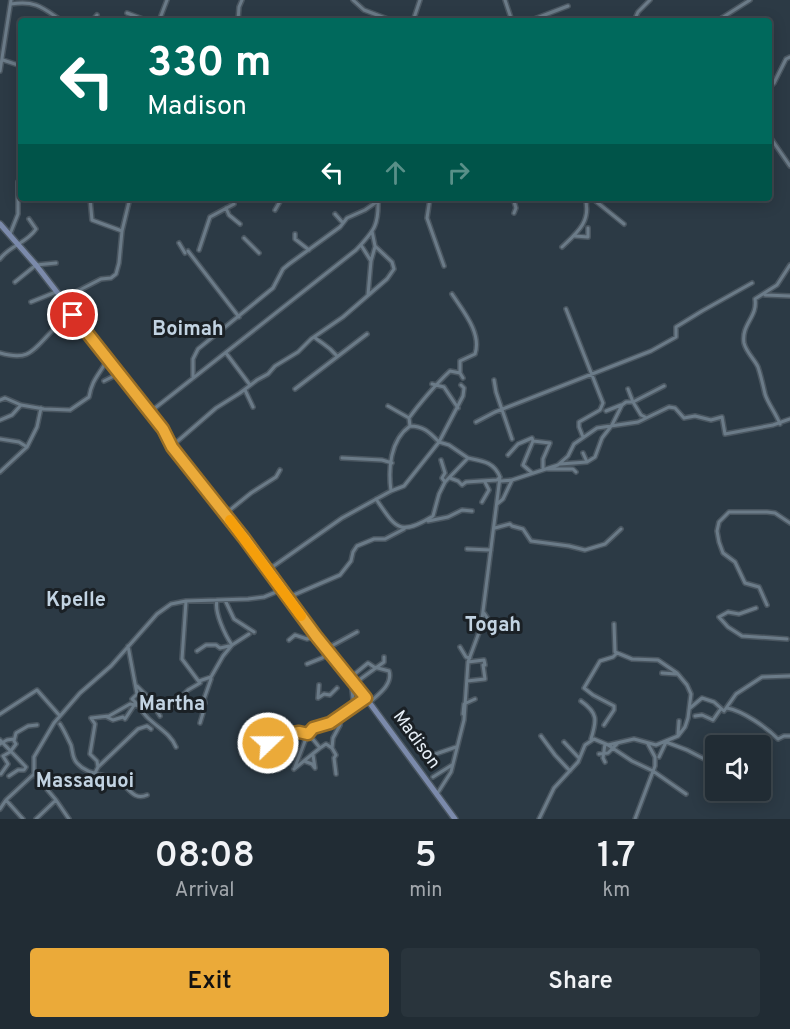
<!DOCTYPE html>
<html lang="en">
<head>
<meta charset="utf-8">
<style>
  :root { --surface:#212c34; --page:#29343c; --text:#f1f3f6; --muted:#a2a7ac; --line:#3e484f; --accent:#ebaa39 }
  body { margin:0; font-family:Overpass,sans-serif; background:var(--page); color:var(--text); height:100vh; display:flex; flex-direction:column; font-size:22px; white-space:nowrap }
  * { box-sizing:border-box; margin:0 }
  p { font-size:20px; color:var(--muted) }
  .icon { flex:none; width:33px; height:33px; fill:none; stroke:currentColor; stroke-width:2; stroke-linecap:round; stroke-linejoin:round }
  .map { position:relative; height:819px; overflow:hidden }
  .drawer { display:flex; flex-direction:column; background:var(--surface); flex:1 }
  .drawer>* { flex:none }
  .guide { position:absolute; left:18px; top:18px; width:754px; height:183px; border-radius:6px; box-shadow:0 3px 15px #0003,0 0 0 2px var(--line); background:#00695c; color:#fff; overflow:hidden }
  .controls { position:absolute; left:705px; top:735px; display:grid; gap:12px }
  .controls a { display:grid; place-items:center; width:66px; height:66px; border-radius:6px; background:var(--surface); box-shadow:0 3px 15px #0003,0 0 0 2px var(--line); font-size:30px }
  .pin { position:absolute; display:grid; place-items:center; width:51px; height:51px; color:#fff; margin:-26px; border:3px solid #fff; border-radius:50%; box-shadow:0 2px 6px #0007 }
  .me { position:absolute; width:66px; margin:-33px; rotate:68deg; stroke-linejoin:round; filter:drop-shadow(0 0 4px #0008) }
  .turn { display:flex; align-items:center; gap:21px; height:126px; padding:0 30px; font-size:27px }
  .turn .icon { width:78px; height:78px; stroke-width:2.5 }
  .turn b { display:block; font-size:42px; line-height:51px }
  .lanes { display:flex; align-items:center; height:57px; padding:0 30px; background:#0003; justify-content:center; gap:30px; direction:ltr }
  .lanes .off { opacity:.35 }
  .eta { display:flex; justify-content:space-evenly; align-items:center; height:102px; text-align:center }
  .eta b { font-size:36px; font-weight:600; line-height:42px }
  .button { display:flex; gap:12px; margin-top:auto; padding:12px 30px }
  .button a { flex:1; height:69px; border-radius:6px; background:var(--accent); color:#111; font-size:24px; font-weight:600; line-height:69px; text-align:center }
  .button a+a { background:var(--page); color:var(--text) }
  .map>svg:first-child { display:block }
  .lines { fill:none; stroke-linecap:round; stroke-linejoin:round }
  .street-casing { stroke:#4a5660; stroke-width:6 }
  .secondary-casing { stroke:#4a5660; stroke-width:8 }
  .street { stroke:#6b7b88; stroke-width:3 }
  .secondary { stroke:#7b8aab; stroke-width:5 }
  .route-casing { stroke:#996e25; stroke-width:15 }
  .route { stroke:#ebaa39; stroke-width:10 }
  .slow { stroke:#f59e0b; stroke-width:10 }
  .labels { text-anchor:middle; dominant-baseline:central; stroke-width:6; stroke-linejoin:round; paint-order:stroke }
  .street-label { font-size:18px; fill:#e6eef6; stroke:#1a2025 }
  .neighbourhood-label { font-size:20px; font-weight:bold; fill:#c2d3e2; stroke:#1a2025 }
</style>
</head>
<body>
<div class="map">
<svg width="790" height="819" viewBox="0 0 790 819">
  <rect width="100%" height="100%" fill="#2c3a45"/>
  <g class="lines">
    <!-- street casing -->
    <g class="street-casing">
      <path id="street" d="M353,0L364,10L393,21
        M505,0L512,21
        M11,4C36,0 43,8 62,21
        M127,13L148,21
        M92,21L97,15
        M159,21L167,0
        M238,21L239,7L242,0
        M413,21L420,0
        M529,21L568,6
        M634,21L638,12L650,0
        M717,21L750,0
        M3,60L21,66
        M0,71L11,0
        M770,87L774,83L786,59L790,57
        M770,137L790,166
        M90,198L92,220L122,231
        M430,198L427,218L444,266
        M513,198L516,208L514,213
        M586,201L593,199L624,224
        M226,208L229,215L240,224
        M275,210L282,198
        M335,214L343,223
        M10,234L18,214V182
        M295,234V239L309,250
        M575,236L588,237V228
        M244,238L259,253
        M179,243L185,253
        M361,245L371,261
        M562,247C577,233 592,221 585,198
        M199,250L210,217L234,204
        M188,251L239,317
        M0,259C9,246 27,243 36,229L29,219
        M15,282L36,265L56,263
        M452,294C463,311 482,333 475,354L460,361V373L463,378
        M368,295L371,261L375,247
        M765,295L790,296
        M31,302L56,292
        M66,303L74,293L101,279L111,278L116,274L119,263L122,231L130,198
        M566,309L603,403L600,410L579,422V427L583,437
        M314,337C324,345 328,345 337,356
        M0,353C28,361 32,352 50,333C56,326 65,321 73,315
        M226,353L250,385
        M193,378V359L198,349L273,288L283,269L289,264L340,227L347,218L365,210L378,201
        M494,380L496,392L512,439
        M104,381L120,373
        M432,384L444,387L458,408
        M295,389L367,334
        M628,389L633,402L664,386
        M245,390L253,407
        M0,400L5,398L21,405
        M388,406L409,418
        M606,411L621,405
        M150,412L356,250C375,230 379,225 378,198
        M0,420L12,415L21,405L44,409L70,410L89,397C92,380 98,376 106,362L110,361
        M476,422L495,412L651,351L676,337V327L702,311L752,283
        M780,424C776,413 768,404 765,394C763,385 761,376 758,367C755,360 746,352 744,343C741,324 758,317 755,299L777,285L790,265
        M410,426L409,418C419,404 437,383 450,371L460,373
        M0,439L19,442L27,447L0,472
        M172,446L216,408L240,393L257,380L268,374L275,366L298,352L311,339L343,317L387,279L394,269L392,262L375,246L372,231
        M27,447L37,427L41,408
        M583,453L587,462
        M508,455L518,444L532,438L533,441
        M342,458L382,460L392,463
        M441,460L445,473L442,478L445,482
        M560,464L587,462L595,457L602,438L612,425L622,405L626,402H633L641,415L645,417
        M548,469H573L576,472
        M531,472L523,465L533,441L550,443L543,459V469
        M450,478L458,481L462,485L466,482L497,480L500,477
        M512,480L558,465L568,456L574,444L597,428L638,422L669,407L675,408L684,418L695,416L711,420L722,417L725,434L773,425L790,419
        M391,491C388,469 390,440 410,426C424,426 430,433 439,442L463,396L464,388L461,385
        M376,499C396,528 399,537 433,516L439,494L445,482L468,458C483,461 494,462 500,477L481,627L468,662L464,720L451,772L437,794
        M482,502L489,490L485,482
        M497,504L503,499L512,480L501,481
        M225,514L251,493L276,477L280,470
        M428,521L448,517L462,510L472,511
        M495,528L510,524L512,526L523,529L531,541L569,546L585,550L605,544L621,529
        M467,549L491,550
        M268,570L342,518L391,491L404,486L439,442L449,445L468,458
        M289,597L340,575L351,561L353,552L357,546L374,539H385L404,529
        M217,600C214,612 225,635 232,645L249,634
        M225,600L234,619L254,632
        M767,605L759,587L745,583L735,562L723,553L719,542L717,531L719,522L729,512H767L775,513L790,523
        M756,608L739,614L728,612L719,617L728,627L742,636L787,639
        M481,628H494L496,622H490L484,613
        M289,640L295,635L307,639L316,636
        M128,646L137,694L132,699C138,704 142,712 148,718C157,727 171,734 176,747
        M460,647L466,657L470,658
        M326,649L357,632
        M197,651L206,645H216L220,648L229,646
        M307,664L322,658L329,653
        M662,673L676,674
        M351,677L368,663L374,667L389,671C393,684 379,694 370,702
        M199,681L211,677L223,656L232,645
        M467,681L485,679L483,665H485L484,660L468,662
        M355,683L384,662V657
        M319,685L318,698L324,694L330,695L337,688
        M137,686L149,698L160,716
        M352,690L354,708
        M581,701C598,713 597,720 591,739
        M690,708L702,698L714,702L724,711L736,694L762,677L790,676
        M727,708C743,711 766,727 778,739L784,736H790
        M0,714L37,690L60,716
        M463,714L464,704L475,699
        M695,716L702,715L713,720L720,710
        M107,717L113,720L123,717L125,719L135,704
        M200,723L203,713L202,707L205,703L204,699L211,679
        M281,723L287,734L299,732L308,734
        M60,724C64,730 68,739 71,745C73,752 72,758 77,763C88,776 106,773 120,782C129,788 134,801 147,795
        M604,725L614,710V706L593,695L584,688L600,661L613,657L617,653
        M678,735L679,721
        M541,736L555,755L570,771
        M0,740L26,767L24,770H18L9,776
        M564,742L579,758
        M0,744L7,740L14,739
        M608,745L632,761L653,771L686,794
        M320,748L326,744L332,748L336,755L334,758L336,774
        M332,748L333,738L340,725L341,717
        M265,753L270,739L285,731
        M599,754L608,753L617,744
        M427,757L456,747
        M659,757L666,742L687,750L716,765
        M304,761L312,764L315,768L313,755
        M605,762L603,758L605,744
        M98,767L138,729L147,726L151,729
        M295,767L308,733
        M294,769L320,748L308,733L313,728L330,723L348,713L366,698
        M95,773L98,767L97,761L90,754L95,724L91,718L109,716L130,704L150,708H170L188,690L200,683L182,659L186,601
        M1,774L8,764L3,756L10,752L16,744L14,741L16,733L28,726L37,725
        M34,774L56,800L69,819
        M433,777L452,765
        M6,800L23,819
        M0,809L6,800L34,774V757L54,723L80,693L111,666L157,614L171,604L186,601L248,599L264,597L281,590
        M36,819L56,800
        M539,819L554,788L578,762L585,745L594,739L608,745L634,739L656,745L678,736L685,727L688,718L691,694L687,685L677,673L658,660L632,659L615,652L614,624
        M635,819L655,766V757L648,744"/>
    </g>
    <!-- secondary casing -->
    <g class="secondary-casing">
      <path id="secondary" d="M0,224L36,265L163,429L172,446L244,538L326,649L355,683L455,819"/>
    </g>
    <!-- street -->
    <use href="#street" class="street"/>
    <!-- secondary -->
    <use href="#secondary" class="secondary"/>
  </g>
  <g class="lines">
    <!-- route casing -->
    <g class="route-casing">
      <path id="route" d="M73,315L163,429L172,447L244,538L316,636L366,698L330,723L313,728L308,734L299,732L287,734L285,731L270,739L268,743"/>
    </g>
    <!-- route -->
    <use href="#route" class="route"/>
    <!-- slow -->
    <path class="slow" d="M230,520L301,616"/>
  </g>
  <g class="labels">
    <!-- street labels -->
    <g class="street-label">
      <text transform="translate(416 740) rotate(54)">Madison</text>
    </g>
    <!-- neighbourhood labels -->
    <g class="neighbourhood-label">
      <text x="188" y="330">Boimah</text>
      <text x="76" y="601">Kpelle</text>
      <text x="493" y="626">Togah</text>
      <text x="172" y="705">Martha</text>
      <text x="85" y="782">Massaquoi</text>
    </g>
  </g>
</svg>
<div class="controls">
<a><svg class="icon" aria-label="sound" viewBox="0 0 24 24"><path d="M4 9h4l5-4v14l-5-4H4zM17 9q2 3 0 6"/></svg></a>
</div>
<div class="pin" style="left:73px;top:315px;background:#d93025"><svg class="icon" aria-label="arrive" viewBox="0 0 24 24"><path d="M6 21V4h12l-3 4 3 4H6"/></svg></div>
<svg class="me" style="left:268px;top:743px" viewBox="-20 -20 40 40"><circle r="17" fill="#ebaa39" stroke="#fff" stroke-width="3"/><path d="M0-11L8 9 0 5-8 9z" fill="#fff"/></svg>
<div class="guide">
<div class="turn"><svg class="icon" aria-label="left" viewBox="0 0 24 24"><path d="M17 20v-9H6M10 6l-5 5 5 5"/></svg><div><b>330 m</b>Madison</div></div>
<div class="lanes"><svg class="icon" aria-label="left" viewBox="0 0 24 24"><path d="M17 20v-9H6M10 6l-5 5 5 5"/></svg><svg class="icon off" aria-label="ahead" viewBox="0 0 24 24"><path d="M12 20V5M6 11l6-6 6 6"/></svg><svg class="icon off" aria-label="right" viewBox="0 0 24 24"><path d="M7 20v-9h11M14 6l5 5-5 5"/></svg></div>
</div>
</div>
<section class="drawer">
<div class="eta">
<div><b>08:08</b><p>Arrival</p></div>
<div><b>5</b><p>min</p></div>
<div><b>1.7</b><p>km</p></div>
</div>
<div class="button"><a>Exit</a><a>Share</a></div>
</section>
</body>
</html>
